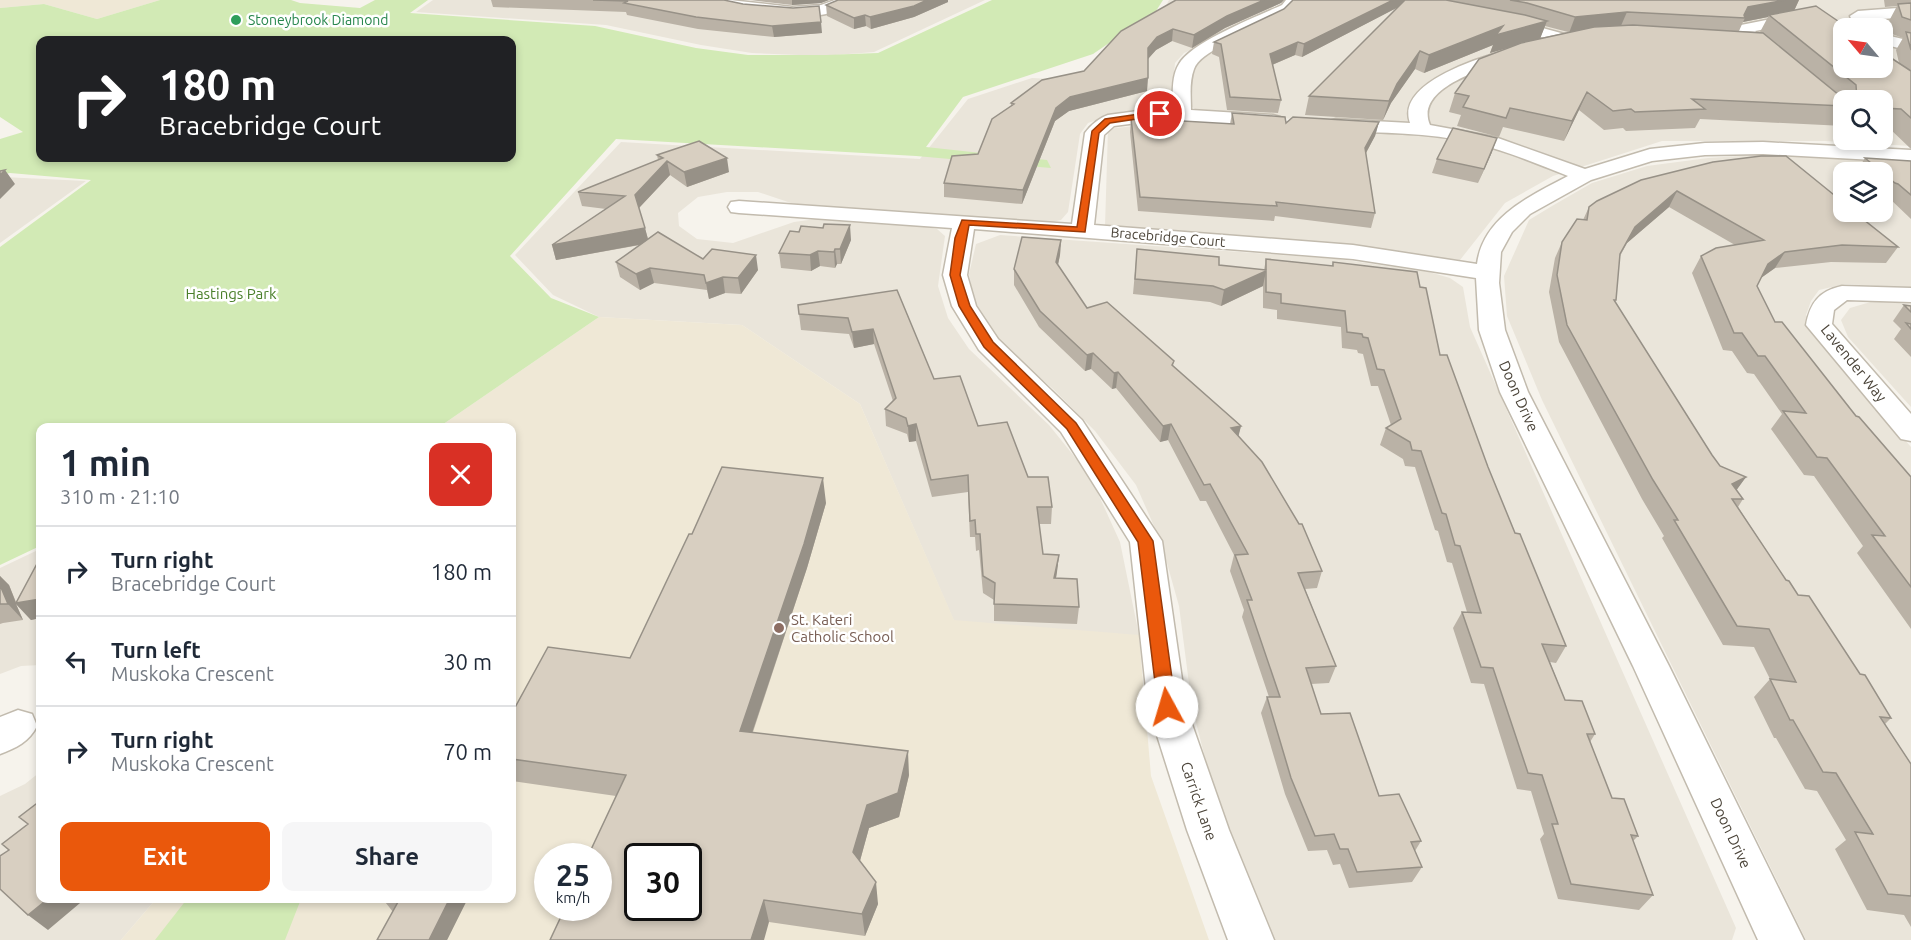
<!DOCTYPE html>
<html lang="en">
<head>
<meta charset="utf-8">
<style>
  :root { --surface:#fff; --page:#f6f6f7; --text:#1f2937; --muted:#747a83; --line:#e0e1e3; --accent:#ea580c }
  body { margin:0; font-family:Ubuntu,sans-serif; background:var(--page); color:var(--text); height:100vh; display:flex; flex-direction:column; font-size:22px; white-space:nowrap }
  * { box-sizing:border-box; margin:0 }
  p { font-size:20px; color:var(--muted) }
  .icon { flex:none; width:33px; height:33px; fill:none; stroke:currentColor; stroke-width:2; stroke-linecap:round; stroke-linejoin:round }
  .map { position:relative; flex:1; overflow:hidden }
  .details { position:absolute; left:36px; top:423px; width:480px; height:480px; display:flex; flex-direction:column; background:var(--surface); border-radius:12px; box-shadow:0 3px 9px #0003 }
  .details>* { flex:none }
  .guide { position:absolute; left:36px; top:36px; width:480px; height:126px; border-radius:12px; box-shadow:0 3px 9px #0003; background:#202124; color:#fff; overflow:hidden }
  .needle { width:39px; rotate:299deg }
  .buttons { position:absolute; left:1833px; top:18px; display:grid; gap:12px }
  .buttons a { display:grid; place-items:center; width:60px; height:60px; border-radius:12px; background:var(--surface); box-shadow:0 3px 9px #0003; font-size:30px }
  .speed { position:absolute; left:534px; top:843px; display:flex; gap:12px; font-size:30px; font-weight:700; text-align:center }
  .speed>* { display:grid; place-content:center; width:78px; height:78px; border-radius:50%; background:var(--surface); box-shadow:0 3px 9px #0003; line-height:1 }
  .speed small { font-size:15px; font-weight:400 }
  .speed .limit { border:3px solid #111; border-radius:9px; background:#fff; color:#111 }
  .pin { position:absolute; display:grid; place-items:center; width:51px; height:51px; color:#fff; margin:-26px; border:3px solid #fff; border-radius:50%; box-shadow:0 2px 6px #0007 }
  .me { position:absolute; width:66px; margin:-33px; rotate:354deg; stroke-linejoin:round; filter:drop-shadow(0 0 4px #0008) }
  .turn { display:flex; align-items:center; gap:21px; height:126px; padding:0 24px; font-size:27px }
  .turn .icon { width:78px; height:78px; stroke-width:2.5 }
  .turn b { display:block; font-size:42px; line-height:51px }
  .round { display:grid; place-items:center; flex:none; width:63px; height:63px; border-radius:12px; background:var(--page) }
  .head { display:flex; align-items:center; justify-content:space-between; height:102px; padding:0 24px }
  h1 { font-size:36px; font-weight:700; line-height:45px }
  .primary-button { display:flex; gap:12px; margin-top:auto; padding:12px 24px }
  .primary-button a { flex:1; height:69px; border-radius:12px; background:var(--accent); color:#fff; font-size:24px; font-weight:700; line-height:69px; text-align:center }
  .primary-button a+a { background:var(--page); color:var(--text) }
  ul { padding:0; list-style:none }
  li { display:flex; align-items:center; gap:18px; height:90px; padding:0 24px; border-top:2px solid var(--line) }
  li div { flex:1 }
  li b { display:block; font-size:22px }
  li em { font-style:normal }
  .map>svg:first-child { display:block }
  .residential { fill:#eae5da; fill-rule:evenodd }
  .education { fill:#efe8d6; fill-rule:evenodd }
  .green { fill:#d2eab5; fill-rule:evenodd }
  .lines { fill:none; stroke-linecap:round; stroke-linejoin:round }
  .minor-casing { stroke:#c2bbae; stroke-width:3 }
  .minor { fill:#fff; fill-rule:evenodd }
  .wall { fill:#bab2a6; fill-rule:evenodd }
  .shaded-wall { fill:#979187 }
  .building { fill:#d8cfc1; stroke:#979187; stroke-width:1.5; fill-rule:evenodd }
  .route { fill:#ea580c; stroke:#983908; stroke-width:1.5 }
  .leisure-dot { fill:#2e9e5b; stroke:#fff; stroke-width:2 }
  .education-dot { fill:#8d6e63; stroke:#fff; stroke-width:2 }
  .labels { text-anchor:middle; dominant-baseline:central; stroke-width:5; stroke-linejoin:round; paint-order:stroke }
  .far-leisure-label { font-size:14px; fill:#27864d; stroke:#fff; text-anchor:start }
  .far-street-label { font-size:14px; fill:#4b4439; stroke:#fff }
  .park-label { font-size:15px; fill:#4a7f2a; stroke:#fff }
  .street-label { font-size:15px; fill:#4b4439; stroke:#fff }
  .education-label { font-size:15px; fill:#785e54; stroke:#fff; text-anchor:start }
</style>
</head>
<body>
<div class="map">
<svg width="1911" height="940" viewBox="0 0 1911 940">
  <rect width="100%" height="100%" fill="#f6f3ec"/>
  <!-- residential -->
  <path class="residential" d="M433,0H684L781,15L856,0H985L874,52L823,56L752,53L701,45L606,25L416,12Z
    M1169,0H1269L1274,7L1267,14L1184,53L1175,63L1171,107L1165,110L1124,111L1088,123L1080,134L1068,212L1061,220L1047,223L794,204L758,192H727L698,197L678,213L679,226L697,239L733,243L794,222L823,218L917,225L937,229L945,236L938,286L948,318L969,349L1049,425L1090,476L1120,542L1139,635L1120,639L954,621L860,404L742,325L599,317L553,295L515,255L621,142L920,159L968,99L1032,78L1072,80L1112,62L1162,13Z
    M1330,0H1911V146L1825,141H1662L1553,176L1505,203L1460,260L1105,226L1108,129L1185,120L1318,132L1310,120L1211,114L1195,109L1192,107L1193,66L1204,55L1277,20ZM1844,28H1882V68H1844ZM1844,100H1882V140H1844Z
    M1771,154L1911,161V288L1845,284L1819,290L1811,301L1806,315L1812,333L1911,447V940H1806L1542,400L1507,316L1504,276L1529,220L1552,206L1592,183L1647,166L1708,158ZM1844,172H1882V212H1844Z
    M0,178L3,177L86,181L0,243Z
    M1000,235L1338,259L1429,272L1450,278L1463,287L1470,327L1736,928L1732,940H1275L1268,932L1213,789L1192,707L1179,606L1161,542L1136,485L1095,431L1052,388L1010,352L986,326L974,300L969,274L976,244Z
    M1874,301L1911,304V407L1848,337L1841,320L1850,308Z
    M40,549V665L21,666L0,674V568Z
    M40,772V898L156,899L121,940H0V796L25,784Z"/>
  <!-- education -->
  <path class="education" d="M0,0H160L97,19L44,4L0,8Z
    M599,317L742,325L860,404L954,620L1139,635L1151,776L1209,940H121L156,899L512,898V428L439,427ZM548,856H598V908H548ZM638,856H688V908H638Z"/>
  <!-- green -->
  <path class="green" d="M160,0H291L300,3L360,8L375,0H428L410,13L595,26L696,48L748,55H826L878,53L992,0H1163L1156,11L1093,54L963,97L926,147L1047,160L1051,168L916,156L616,139L510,256L551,298L599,317L439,427L40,428V546L0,565V247L91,180L10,173L0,175V139L23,132L0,117V8L44,4L97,19ZM40,40H512V158H40Z
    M187,899V898L301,899L285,940H155Z"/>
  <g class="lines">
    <!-- minor casing -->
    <g class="minor-casing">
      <path id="minor" d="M697,0H730L792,7L821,5L835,0H854L852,3C843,7 835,11 826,14C786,23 737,13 699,3Z
        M1286,0H1300C1298,4 1296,9 1293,11C1273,27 1202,46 1194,69C1189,82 1191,97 1191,110L1273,115L1280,117L1282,121L1280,125L1273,127L1160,120L1114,126L1104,135L1094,225L1353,245L1477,264C1483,217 1530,196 1568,176C1537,164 1505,150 1473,143C1428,132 1382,133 1336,131L1329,129L1327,125L1329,121L1336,119L1410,123C1395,82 1484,56 1512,49L1520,54L1518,58C1492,66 1413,86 1430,125L1495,137L1585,169L1650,149L1705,143L1763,142L1911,150V162L1763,154L1705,155L1652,161L1591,180L1530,214L1512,232L1501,252L1499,283L1505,330L1528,392L1669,666L1804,940H1758L1633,666L1500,392L1479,330L1476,278L1353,259L974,229L967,275L976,306L998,339L1082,420L1162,541L1186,707L1229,830L1274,940H1228L1187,830L1148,707L1130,542L1061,432L979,350L952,306L943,275L952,228L739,213L731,212L728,207L731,202L739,201L1072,224L1085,133C1091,125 1099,118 1108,115L1160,108L1173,109C1173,95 1171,77 1179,64C1191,42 1258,16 1282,5Z
        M1911,7V17L1867,20L1872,28H1855L1850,16L1858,11Z
        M1802,13L1810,18L1807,21L1755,31L1783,55L1785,59L1783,63H1771L1738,32L1741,25Z
        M1502,17L1572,36L1574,39L1566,44L1496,25L1494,22Z
        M1882,34L1911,41V51L1882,44Z
        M1842,286L1911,288V302L1847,300L1834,310L1832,324L1911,414V441L1901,439L1806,325C1810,303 1819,291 1842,286Z
        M18,710L32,714L37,726C29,742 16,748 0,754V717Z"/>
    </g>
    <!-- minor -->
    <use href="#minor" class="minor"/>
  </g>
  <!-- wall -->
  <path class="wall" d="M491,0H724L822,33L774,37L698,29L627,15L626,12L493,7Z
    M750,0H829L821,3L792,5Z
    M838,0H948V2L914,17L871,29L866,26L854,29L827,16L826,5Z
    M1176,0H1284L1281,3L1225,28L1192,48L1172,41L1156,50L1148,59L1147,91L1069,111L1055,121L1022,204L944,197V183L978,154L1011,106V103L1084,71Z
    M1293,0H1799L1794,11L1899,63L1896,50L1903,38L1892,34L1889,21L1897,6L1885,7L1884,0H1911V149L1889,128H1882V100H1844V126L1700,119L1695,128L1626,131L1623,128L1604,130L1579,110L1564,141L1503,127L1499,137L1457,126L1461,115L1449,112L1455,93L1507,48L1490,53L1493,45L1424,73L1415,69L1391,103L1383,120L1305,115L1309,96L1398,7L1302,57L1295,55L1272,65L1281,100L1278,113L1227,110L1219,57L1212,54L1214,42L1284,9ZM1768,17L1760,32L1739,31L1743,22ZM1545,26L1568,32L1540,38Z
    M1232,113L1286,123L1379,122L1375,136L1366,153L1375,213L1371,228L1275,216L1274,221L1138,211L1130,132L1131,118L1230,124Z
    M1492,152L1478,183L1432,173L1437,159Z
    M657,155L729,172L687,187L670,175L639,208L648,239L703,259L758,270L741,294L725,293L709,299L707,290L654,283L640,290L620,277L616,262L640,245L556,260L552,245L606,209L582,206L578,192L658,160Z
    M1865,158L1911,161V219L1889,198H1885L1882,195V172H1856Z
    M1641,180L1898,247L1886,263L1831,262L1775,268L1761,278L1757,286L1775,322L1856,416L1911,477V629L1857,553L1863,546L1814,476L1804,475L1771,429L1782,414L1754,374L1747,373L1732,351L1723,350L1692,273L1701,256L1735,245L1669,207L1627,243L1620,255L1615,302L1712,455L1720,466L1746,477L1736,490L1743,499L1738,507L1786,580L1860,674L1891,718L1885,724L1911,764V927L1904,915L1867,910L1835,849L1846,840L1817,791L1805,789L1776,738H1774L1754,697L1770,679L1754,647L1723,645L1662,538L1664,536L1642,499L1559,342L1549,292L1555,258L1562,242L1583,220L1589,207Z
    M851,240L841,264H837L835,268L820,266L811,271L781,268L779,253Z
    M1061,240L1060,255L1058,265L1087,308L1174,361L1173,366L1241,426L1238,436L1322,571L1317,588L1305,589L1336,666L1329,683L1311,684L1321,714L1379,796L1421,841L1415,851L1422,867L1412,882L1349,888L1340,864L1333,865L1327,850L1308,851L1285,794L1261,713L1267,697H1269L1242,617L1244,610L1230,571L1234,555L1206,501H1200L1168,440L1160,442L1116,388L1112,389L1091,369L1085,371L1039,327L1014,285V269Z
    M1137,249L1219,265L1264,270L1266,259L1332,266L1333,262L1420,287L1440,355L1515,533L1566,646L1556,663L1550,662L1565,700L1595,734L1590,742L1612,798L1638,836L1633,841L1653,895L1639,910L1558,899L1540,839L1544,834L1531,791L1517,789L1484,684L1471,683L1453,628L1462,612H1467L1452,563L1447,562L1438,531L1435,530L1415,467L1405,466L1403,459L1380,445L1386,428L1391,425L1378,386H1371L1363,354L1358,353L1357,350L1342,348L1341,327L1277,319V310L1263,308V286L1221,306L1210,302L1133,294Z
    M897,290L934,379L1028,477L1052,507L1051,524H1039L1043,554L1059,555L1056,578L1079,607L1077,624L994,621V600L983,593L979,550L976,551L975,537H970L968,492L932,497L916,441L909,442L907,434L886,426L885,409L893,401L874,344L854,348L849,334L801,330L799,314Z
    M1904,305L1911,306V357L1894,339L1901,329L1893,321Z
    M826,503L807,568L753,732L909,775L899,817L869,828L860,861L878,904L865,936L769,922L616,796L512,781V713L630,658L692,534Z
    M40,560V618L31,620L16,604L23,620L3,623L0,624V576L9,585L16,602Z
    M382,898H468L447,940H377L393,912Z"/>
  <!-- shaded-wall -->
  <path class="shaded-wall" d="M792,0H829L821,3L792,5Z
    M927,0H948V2L914,17L871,29L870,17Z
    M1264,0H1284L1281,3L1225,28L1192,48L1194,35L1227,16Z
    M1393,0H1412L1302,57L1304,44Z
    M1785,0H1799L1793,13L1769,15L1768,17L1743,22L1745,18H1742L1748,7Z
    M1627,12L1620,28L1569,33L1575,17Z
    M865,15L866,26L854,29V18Z
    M1547,21L1540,39L1490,53L1493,45L1424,73L1429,55L1503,26Z
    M821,22L822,33L774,37L772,26Z
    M1173,29L1172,41L1156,50L1147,60L1148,48L1157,37Z
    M1298,42L1295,55L1267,67L1270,54Z
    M1420,51L1415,69L1391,103L1383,120L1389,101L1397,84Z
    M1148,78L1147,91L1069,111L1055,121L1022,204L1023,190L1056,108L1070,97Z
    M1587,92L1579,110L1564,141L1572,121Z
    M1379,122L1375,136L1361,162L1365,148Z
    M1497,138L1492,152L1478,183L1484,169Z
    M727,158L729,172L687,187L684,172Z
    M667,161L670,175L638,209L635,195Z
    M5,170L15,184L0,199V175Z
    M1677,191L1669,207L1627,243L1612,271L1635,227Z
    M850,225L851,240L841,264L840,249Z
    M645,228L649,243L556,260L552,245Z
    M1061,240L1060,255L1055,278L1056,262Z
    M835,249L837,264L835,268L834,252Z
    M818,251L820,266L811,271L810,255Z
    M1785,252L1775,268L1758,280L1768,264Z
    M756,255L758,270L741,294L738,278Z
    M650,268L654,283L640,290L636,274Z
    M1266,271L1263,286L1221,306L1224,290Z
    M723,277L725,293L709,299L706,283Z
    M873,329L874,344L854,348L852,332Z
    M1093,353L1091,369L1085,371L1087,355Z
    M1118,372L1116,388L1112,389L1114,373Z
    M916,424V441L909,442L908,426Z
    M1171,424L1168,440L1160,442L1163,426Z
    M1241,426L1237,442L1231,428Z
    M1746,477L1733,495L1732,484Z
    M823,478L826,503L807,568L745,754L740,731Z
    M1059,555L1057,572L1053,595L1054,578Z
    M0,576L9,585L16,603L40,599V618L31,620L16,604L23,620L8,604L0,585Z
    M908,751L909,775L899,817L869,828L856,875L853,852L867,805Z
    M876,882L878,904L865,936L862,914Z
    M49,898H86L48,930L28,915Z
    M450,898H468L447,940H429Z
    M764,900L769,922L764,940H751Z"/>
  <!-- building -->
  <path class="building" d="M593,0H724L743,4L793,8L819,6L821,22L772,26L696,17L624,3L628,1Z
    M838,0H927L914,6L870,17L865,15L854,18L826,5Z
    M1176,0H1264L1227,16L1194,35L1173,29L1157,37L1148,48V78L1070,97L1056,108L1023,190L944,183L952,156L978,154L992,119L1014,104L1011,103L1042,80L1084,71L1121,31Z
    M1293,0H1393L1304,44L1298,42L1270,54L1281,100L1230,97L1221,44L1214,42L1284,9Z
    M1405,0H1446L1525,15L1547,21L1496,35L1503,26L1429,55L1420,51L1397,84L1389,101L1309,96Z
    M1510,0H1785L1748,7L1744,15L1745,18L1627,12L1575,17L1527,3Z
    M1911,3V20L1902,17L1898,4Z
    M1816,6L1848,28H1844V68H1882V52L1911,71V118L1901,109L1882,108V100H1857L1856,85L1769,15Z
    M1633,25L1763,33L1845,100H1844V106L1692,99L1705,109L1635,112L1631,109L1613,111L1587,92L1572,121L1510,108L1506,118L1463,107L1469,96L1455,93L1479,59L1521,43L1594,27Z
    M1906,32L1911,33V50Z
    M1232,113L1285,117L1286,123L1293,117L1379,122L1365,148L1375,213L1276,202L1277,206L1140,197L1131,118L1234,124Z
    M1453,128L1497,138L1484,169L1437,159Z
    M699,141L727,158L684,172L667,161L635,195L645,228L552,245L625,196L578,192L663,158L657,155Z
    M1761,156H1786L1844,203V212H1854L1898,247L1842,245L1785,252L1768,264L1757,286L1775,322H1782L1856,416L1859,417L1911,477V587L1872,535L1885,536L1827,458L1817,457L1783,411L1806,413L1765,356H1758L1742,333H1734L1701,256L1716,248L1764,240L1677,191L1635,227L1620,254L1616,300H1614L1712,455L1720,466L1746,477L1732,484L1743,499H1732L1786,580L1789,581L1798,595L1809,596L1860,674L1865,675L1891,718L1880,717L1911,764V896L1888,894L1855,832L1873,834L1836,773L1823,772L1793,720H1790L1770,679L1796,682L1769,629L1737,626L1674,520H1678L1653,480L1567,325L1557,275L1562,242L1577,219L1587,220L1589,207L1597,201L1641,180L1713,162Z
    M1865,158L1911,161V195L1898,184L1895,183Z
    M5,170L0,175V171Z
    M824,224L850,225L840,249H835L834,252L818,251L810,255L779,253L790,231L799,232L801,226L823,228Z
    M658,232L703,259L712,249L756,255L738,278L723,277L706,283L704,275L650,268L636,274L616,262Z
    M1022,237L1061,240L1056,262L1087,308L1107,302L1174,361L1172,365L1241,426L1231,428L1262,462L1299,524H1302L1322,571L1298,573L1336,666L1306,668L1321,714L1350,713L1379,796L1399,794L1421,841L1411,842L1422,867L1357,872L1348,849H1340L1334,834L1315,836L1291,778L1267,697H1280L1247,600H1252L1235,555L1248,554L1210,484L1204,485L1171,424L1163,426L1118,372L1114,373L1093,353L1087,355L1040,311L1014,269Z
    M1137,249L1219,257V265L1266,270V259L1333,266V262L1417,272L1420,287L1426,288L1440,355H1447L1488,467L1515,533L1520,534L1566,646L1542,644L1565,700L1582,701L1595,734H1587L1612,798L1624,799L1638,836L1631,835L1653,895L1571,884L1552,824H1558L1542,775L1528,773L1493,668L1481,667L1462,612L1481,613L1460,546L1455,545L1446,514L1442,513L1421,451L1412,450L1410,442L1386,428L1401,419L1384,370L1377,369L1368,338L1363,337L1362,334L1347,332L1345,311L1281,303V294L1266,292V271L1224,290L1213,286L1135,279Z
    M897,290L934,379L960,376L978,426L1007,422L1028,477H1048L1052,507H1037L1043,554L1059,555L1054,578L1077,579L1079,607L994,604L995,583L983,576L980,534H976L975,520L970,521L968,475L931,480L916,424L908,426L906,418L885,409L896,398L873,329L852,332L848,318L799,314L798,305Z
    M1904,305L1911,306V312Z
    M1906,323L1911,324V329Z
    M722,467L823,478L804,544L740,731L908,751L898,793L867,805L853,852L876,882L862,914L764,900L751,940H550L565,908H598V856H588L626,775L512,759V713L548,647L630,658L689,534H692ZM638,856H688V908H638Z
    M39,560H40V599L16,603Z
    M0,585L8,604H0Z
    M40,801V898H49L28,915L0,889V856L9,850L2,844L28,824L19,817Z
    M384,898H450L429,940H377L399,900Z"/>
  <!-- route -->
  <path class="route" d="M1160,111L1163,112V115L1110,123L1099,133L1085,232L969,225L960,275L970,306L993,342L1076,423L1153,541L1176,707L1173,712L1167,714L1161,712L1158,707L1138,542L1067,429L984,347L959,306L950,275L955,238L962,220L1077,227L1092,131L1105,119Z"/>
  <!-- markers -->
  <circle class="leisure-dot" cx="236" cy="20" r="6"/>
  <circle class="education-dot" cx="779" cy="628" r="6"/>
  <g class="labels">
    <!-- far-leisure labels -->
    <g class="far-leisure-label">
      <text x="248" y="20">Stoneybrook Diamond</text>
    </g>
    <!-- far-street labels -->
    <g class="far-street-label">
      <text transform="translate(1168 237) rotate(5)">Bracebridge Court</text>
    </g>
    <!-- park labels -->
    <g class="park-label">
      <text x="231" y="293">Hastings Park</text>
    </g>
    <!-- street labels -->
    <g class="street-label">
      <text transform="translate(1854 363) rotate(51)">Lavender Way</text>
      <text transform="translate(1519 396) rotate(66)">Doon Drive</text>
      <text transform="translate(1199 801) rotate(71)">Carrick Lane</text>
      <text transform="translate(1731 833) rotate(65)">Doon Drive</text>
    </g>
    <!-- education labels -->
    <g class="education-label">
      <text x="791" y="619">St. Kateri<tspan x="791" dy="17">Catholic School</tspan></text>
    </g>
  </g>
</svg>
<div class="buttons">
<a><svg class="needle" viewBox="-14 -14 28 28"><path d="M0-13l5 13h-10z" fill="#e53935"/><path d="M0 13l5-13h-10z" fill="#747a83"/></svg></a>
<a><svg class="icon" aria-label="search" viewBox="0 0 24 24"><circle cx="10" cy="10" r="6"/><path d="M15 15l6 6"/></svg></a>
<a><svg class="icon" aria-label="layers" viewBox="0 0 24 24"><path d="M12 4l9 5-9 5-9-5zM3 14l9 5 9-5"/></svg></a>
</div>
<div class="speed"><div>25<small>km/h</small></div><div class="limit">30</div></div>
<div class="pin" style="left:1160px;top:114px;background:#d93025"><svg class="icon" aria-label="arrive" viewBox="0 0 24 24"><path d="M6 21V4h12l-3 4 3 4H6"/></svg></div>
<svg class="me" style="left:1167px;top:707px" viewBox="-20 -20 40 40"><circle r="19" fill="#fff"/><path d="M0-13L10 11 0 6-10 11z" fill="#ea580c"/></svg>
<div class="guide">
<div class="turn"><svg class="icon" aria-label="right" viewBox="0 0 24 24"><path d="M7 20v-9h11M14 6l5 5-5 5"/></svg><div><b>180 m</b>Bracebridge Court</div></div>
</div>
<section class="details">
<div class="head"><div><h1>1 min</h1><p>310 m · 21:10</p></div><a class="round" style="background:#d93025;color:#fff"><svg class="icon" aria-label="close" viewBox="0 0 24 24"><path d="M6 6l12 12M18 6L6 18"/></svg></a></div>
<ul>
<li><svg class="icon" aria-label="right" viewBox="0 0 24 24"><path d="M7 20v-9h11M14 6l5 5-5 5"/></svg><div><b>Turn right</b><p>Bracebridge Court</p></div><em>180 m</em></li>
<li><svg class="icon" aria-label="left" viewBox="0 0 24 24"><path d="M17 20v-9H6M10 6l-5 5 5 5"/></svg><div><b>Turn left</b><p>Muskoka Crescent</p></div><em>30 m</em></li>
<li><svg class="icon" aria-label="right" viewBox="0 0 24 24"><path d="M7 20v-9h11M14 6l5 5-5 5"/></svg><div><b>Turn right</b><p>Muskoka Crescent</p></div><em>70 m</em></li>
</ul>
<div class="primary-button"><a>Exit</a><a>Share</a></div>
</section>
</div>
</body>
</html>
